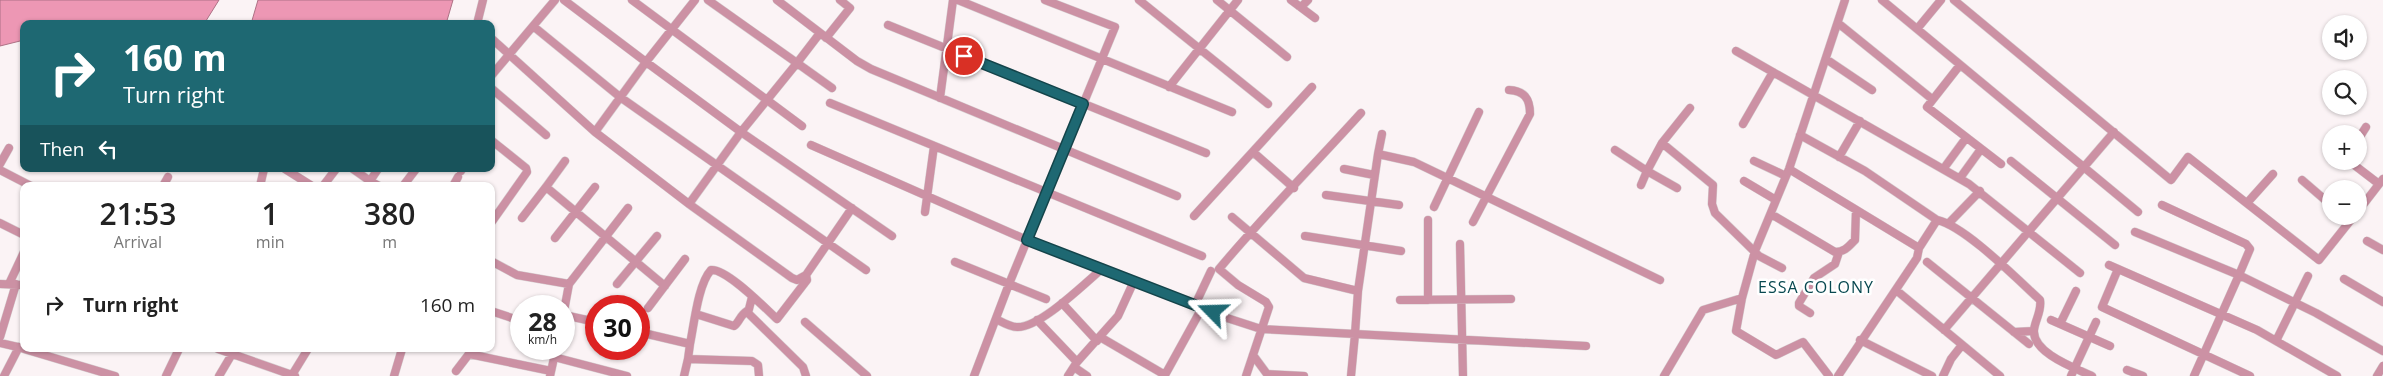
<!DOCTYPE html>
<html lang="en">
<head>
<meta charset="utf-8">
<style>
  :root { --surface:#fff; --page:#f6f6f6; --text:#222; --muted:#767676 }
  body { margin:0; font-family:"Open Sans",sans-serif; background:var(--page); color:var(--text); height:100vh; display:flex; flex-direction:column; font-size:19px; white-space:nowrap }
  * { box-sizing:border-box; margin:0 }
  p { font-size:16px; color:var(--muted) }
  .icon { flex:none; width:28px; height:28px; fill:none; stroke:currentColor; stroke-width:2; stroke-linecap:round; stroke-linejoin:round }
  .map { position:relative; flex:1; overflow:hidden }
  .panel { position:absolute; left:20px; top:182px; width:475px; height:170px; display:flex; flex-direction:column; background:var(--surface); border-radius:10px; box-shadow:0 1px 4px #0004 }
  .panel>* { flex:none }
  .banner { position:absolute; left:20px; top:20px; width:475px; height:152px; border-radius:10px; box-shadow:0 1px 4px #0004; background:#1e6872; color:#fff; overflow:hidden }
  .fabs { position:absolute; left:2322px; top:15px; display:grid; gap:10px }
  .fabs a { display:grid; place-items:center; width:45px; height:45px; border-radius:50%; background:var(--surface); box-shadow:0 1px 4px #0004; font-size:25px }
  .speed { position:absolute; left:510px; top:295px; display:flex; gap:10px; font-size:25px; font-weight:700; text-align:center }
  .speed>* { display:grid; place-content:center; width:65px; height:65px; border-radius:50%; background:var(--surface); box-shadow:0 1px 4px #0004; line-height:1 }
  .speed small { font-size:12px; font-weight:400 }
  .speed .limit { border:8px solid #d22; background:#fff; color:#111 }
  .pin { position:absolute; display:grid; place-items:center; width:42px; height:42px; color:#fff; margin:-21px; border:2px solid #fff; border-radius:50%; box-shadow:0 1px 5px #0007 }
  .me { position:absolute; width:55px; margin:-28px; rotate:292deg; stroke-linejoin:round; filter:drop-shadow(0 0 4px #0008) }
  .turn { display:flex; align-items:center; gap:18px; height:105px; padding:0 20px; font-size:22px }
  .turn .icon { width:65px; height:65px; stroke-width:2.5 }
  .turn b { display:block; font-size:35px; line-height:42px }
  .then { display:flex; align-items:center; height:48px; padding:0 20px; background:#0003; gap:10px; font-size:19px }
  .eta { display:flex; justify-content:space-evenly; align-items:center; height:85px; text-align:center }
  .eta b { font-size:30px; font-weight:600; line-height:35px }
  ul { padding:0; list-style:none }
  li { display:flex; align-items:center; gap:15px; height:75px; padding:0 20px }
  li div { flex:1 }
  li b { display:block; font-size:19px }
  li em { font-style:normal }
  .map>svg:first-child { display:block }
  .water { fill:#ed97b4; stroke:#ae7185 }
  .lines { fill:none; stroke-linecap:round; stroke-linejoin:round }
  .street-casing { stroke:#d7d0d2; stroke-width:9 }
  .street { stroke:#cc91a4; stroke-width:8 }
  .route-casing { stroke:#14444a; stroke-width:12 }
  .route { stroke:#1e6872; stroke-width:9 }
  .labels { text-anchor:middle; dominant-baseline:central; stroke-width:5; stroke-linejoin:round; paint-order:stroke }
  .neighbourhood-label { font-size:16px; letter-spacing:1px; fill:#084850; stroke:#fff }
</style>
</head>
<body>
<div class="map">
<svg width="2383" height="376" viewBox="0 0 2383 376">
  <rect width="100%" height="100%" fill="#fbf3f5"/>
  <!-- water -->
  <path class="water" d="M0,0H219L204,24H24V40L0,46Z
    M258,0H453L446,24H251Z"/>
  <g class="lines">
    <!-- street casing -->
    <g class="street-casing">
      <path id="street" d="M564,0L646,62L695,0
        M632,0L802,126
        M708,0L797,63L741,132L892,236
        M777,0L857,61L871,69L1177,196
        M958,0L1232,112
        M1139,0L1268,104
        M1217,0L1287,57
        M1291,0L1315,18
        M1882,0L2138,212
        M1954,0L2171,180L2188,157L2319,260L2354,216
        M1299,6H1302L1308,0
        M1838,23L1932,99
        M477,24L483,0
        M888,25L1206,153
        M533,26L620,97L866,270
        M1917,29L1941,0
        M820,33L797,63L832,88
        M491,38L595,132
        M826,38L850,8L840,0
        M1736,51L1969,184L2080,273
        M1826,59L1872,90
        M1960,65L1927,107L2001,164
        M491,76L555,0
        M1169,87L1238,0
        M491,88L546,135
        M940,98L953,0
        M830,103L1202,256
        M1743,124L1773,72
        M1800,135L1865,171L1937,220L1919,248
        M2359,138L2366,127
        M491,140L526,168L527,172L491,223
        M1662,143L1713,185L1712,204L1715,213L1759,256L1782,268
        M811,145L1027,240L1195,305L1211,271
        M1615,150L1647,171L1662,143L1690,108
        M1253,152L1294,188
        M1378,154L1382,134
        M1839,157L1860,121
        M565,161L546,187L665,286
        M1754,161L1786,176
        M2011,161L2115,245
        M2349,161L2379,184
        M0,164L9,148
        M1944,168L1966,138
        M285,169L312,186
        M353,169L370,181
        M378,169L370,181L379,186
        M1344,169L1374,175
        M1789,169L1919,248L1917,258L1838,376
        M0,170L31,186
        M461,171L462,169
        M1960,178L1981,149
        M2302,180L2331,205
        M1744,181L1776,200
        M1641,185L1647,171L1677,188
        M163,186L168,177
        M260,186L264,169
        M323,186L336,169
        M403,186L416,169
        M453,186L458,177
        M1326,195L1399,205
        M2247,203L2273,174
        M689,204L741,132L646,62L595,132L689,204L792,278L797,280L806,275L852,208
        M1434,207L1479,112
        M2359,210L2383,179
        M925,212L934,146
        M1771,214L1835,252C1845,252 1849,246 1855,240L1856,210
        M1194,216L1312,87
        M1232,217L1304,278L1358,291L1355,334L1586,346
        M522,218L546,187
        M1937,220C1965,226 2017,279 2040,300C2042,311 2035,320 2034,330C2032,353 2075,368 2092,376
        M1473,222L1530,114C1530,98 1524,91 1509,90
        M0,223L24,235
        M1949,223L1980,191
        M2135,232L2239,275L2250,249L2246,244L2162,205
        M1305,236L1401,251
        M555,238L595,187
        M2367,241L2383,250
        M1460,244L1463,376
        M491,261L517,275L569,284
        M955,262L1046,299
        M1927,262L2029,344
        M2109,265L2257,330L2337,376
        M2118,269L2102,307L2250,376
        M2344,279L2383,302
        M0,284L24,285
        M9,284L24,252
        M617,284L657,236
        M1896,290L2000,376
        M1358,291L1378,154L1414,162L1660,280
        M752,297L748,313L803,367L806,376
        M1400,300L1511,299
        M1428,300V220
        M1062,303L1097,341
        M1199,306L1213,312
        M648,308L685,259
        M491,311L521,321
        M564,311L569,284L628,208
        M1810,313L1799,306V303L1814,278L1835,264L1839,252
        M696,314L734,326C739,323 740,315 747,311
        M564,315L596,322
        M1224,317L1261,329L1355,334L1351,376
        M996,319C1002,322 1010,327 1017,327C1040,328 1085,283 1103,268
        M1037,320L1077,362
        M2051,320L2110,346
        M805,322L867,376
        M2060,324L2076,291
        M1944,330L2114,132
        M639,332L690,344L688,359
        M2014,332L2034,331
        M0,337L16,284
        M1100,337L1165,375L1202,308
        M1860,340L1932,376
        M2276,341L2308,276
        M0,343L22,348
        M690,344C694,325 698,284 711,270C726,268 765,308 777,319L807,280L806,275
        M24,349L115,376
        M218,349L295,376
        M1253,355L1267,374L1304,376
        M554,357L627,376
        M1074,367L1087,376
        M2127,370L2143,376
        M456,371L469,354L551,371
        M292,375L308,349
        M4,376L19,347
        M166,376L179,349
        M219,376L235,349
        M394,376L402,349
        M550,376L556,349
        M684,376L688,359L752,361L758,365L759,376
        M974,376L1009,284L1115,27L1045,0
        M1068,376L1077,362L1118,316L1134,281
        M1246,376L1269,307L1266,302L1238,285L1219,269C1264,215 1314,165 1361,113
        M1664,376L1703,310L1742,298
        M1829,376L1803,342L1776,355L1736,331L1742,298L1755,251L1789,169L1845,0
        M1943,376L1951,359L1962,345
        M2071,376L2096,322
        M2194,376L2239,275L2316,313L2383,351
        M2377,376L2383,366"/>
    </g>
    <!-- street -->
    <use href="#street" class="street"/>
  </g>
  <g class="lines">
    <!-- route casing -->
    <g class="route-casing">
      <path id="route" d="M964,56L1083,104L1027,240L1213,312"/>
    </g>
    <!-- route -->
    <use href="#route" class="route"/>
  </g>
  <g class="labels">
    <!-- neighbourhood labels -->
    <g class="neighbourhood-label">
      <text x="1816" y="287">ESSA COLONY</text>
    </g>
  </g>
</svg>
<div class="fabs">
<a><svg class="icon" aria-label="sound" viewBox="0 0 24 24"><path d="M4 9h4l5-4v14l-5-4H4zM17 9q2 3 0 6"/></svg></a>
<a><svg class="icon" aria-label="search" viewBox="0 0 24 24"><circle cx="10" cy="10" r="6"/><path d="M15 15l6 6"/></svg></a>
<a>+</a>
<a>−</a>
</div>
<div class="speed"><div>28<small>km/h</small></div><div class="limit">30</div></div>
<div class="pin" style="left:964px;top:56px;background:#d93025"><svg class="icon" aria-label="arrive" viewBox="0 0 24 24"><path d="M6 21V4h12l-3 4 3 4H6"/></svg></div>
<svg class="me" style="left:1213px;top:312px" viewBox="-20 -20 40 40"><path d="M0-17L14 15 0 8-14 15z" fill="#1e6872" stroke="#fff" stroke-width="4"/></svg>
<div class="banner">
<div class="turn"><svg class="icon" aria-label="right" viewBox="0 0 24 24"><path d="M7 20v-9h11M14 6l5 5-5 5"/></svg><div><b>160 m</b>Turn right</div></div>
<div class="then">Then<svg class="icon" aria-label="left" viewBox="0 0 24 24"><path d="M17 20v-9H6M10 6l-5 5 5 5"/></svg></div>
</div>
<section class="panel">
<div class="eta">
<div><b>21:53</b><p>Arrival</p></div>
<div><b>1</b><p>min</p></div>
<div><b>380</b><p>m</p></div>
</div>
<ul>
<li><svg class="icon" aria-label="right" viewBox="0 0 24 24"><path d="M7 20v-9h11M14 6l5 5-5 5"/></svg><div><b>Turn right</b></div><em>160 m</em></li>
</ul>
</section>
</div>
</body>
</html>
